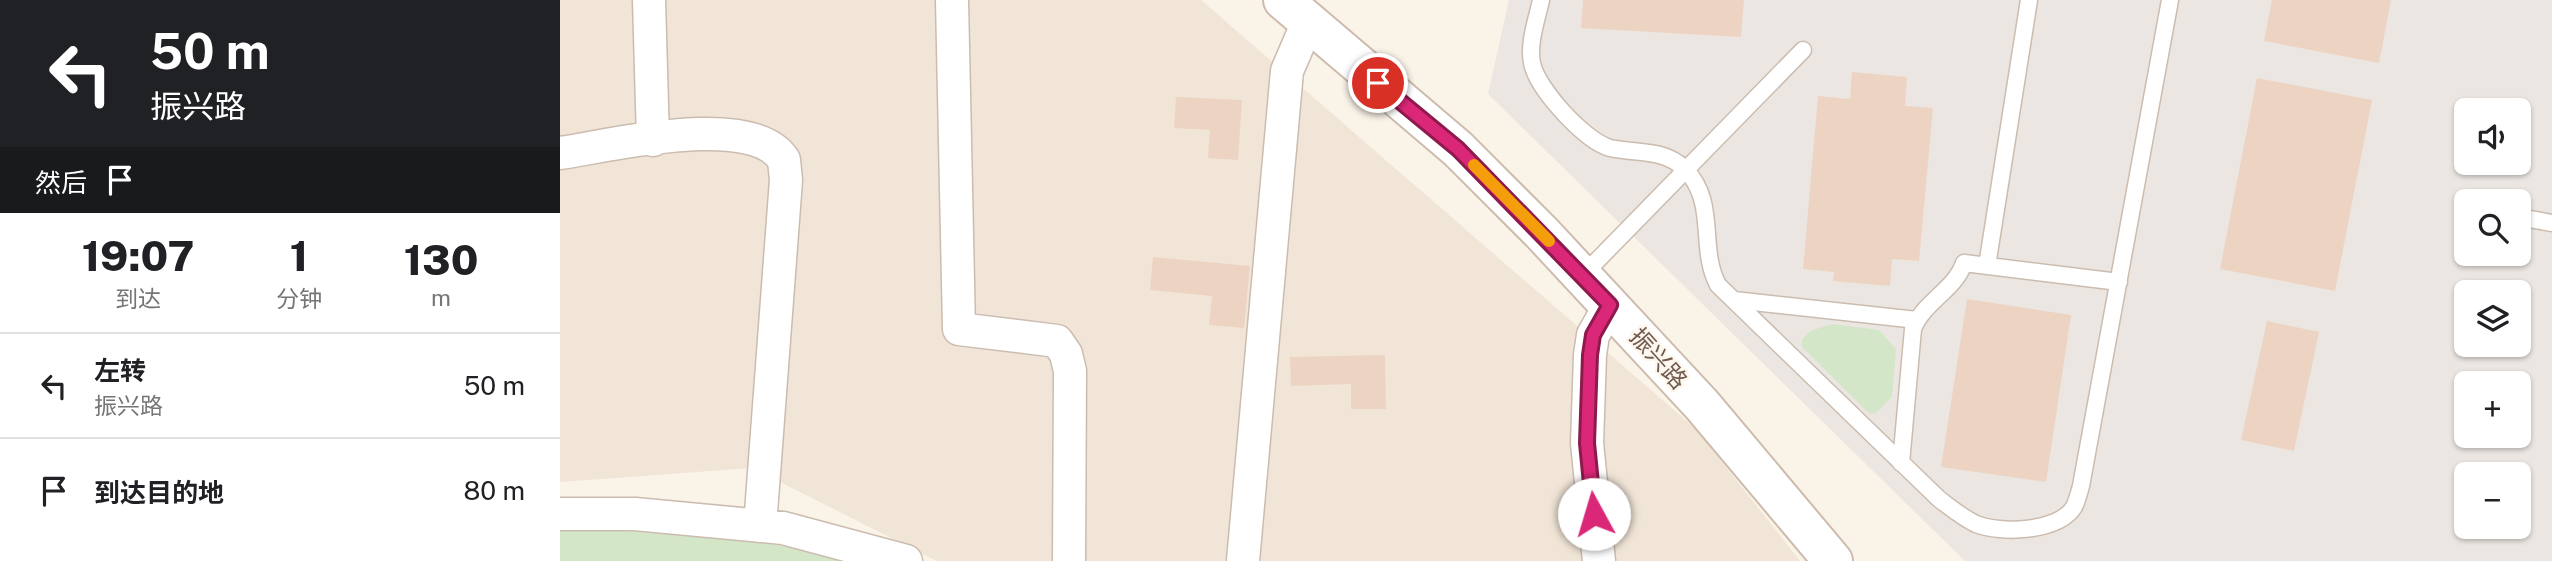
<!DOCTYPE html>
<html lang="zh">
<head>
<meta charset="utf-8">
<style>
  :root { --surface:#fff; --page:#f6f6f6; --text:#202124; --muted:#757577; --line:#e0e0e0 }
  body { margin:0; font-family:"Public Sans","Noto Sans SC",sans-serif; background:var(--page); color:var(--text); height:100vh; display:flex; flex-direction:column; font-size:26px; white-space:nowrap }
  * { box-sizing:border-box; margin:0 }
  p { font-size:23px; color:var(--muted) }
  .icon { flex:none; width:38px; height:38px; fill:none; stroke:currentColor; stroke-width:2; stroke-linecap:round; stroke-linejoin:round }
  .map { position:relative; flex:1; overflow:hidden }
  .side { display:flex; flex-direction:column; background:var(--surface); width:560px }
  .side>* { flex:none }
  .guide { background:#202124; color:#fff; overflow:hidden }
  .fabs { position:absolute; left:1894px; top:98px; display:grid; gap:14px }
  .fabs a { display:grid; place-items:center; width:77px; height:77px; border-radius:10px; background:var(--surface); box-shadow:0 2px 5px #0004; font-size:35px }
  .pin { position:absolute; display:grid; place-items:center; width:60px; height:60px; color:#fff; margin:-30px; border:4px solid #fff; border-radius:50%; box-shadow:0 2px 7px #0007 }
  .me { position:absolute; width:77px; margin:-38px; rotate:354deg; stroke-linejoin:round; filter:drop-shadow(0 0 5px #0008) }
  .turn { display:flex; align-items:center; gap:24px; height:147px; padding:0 35px; font-size:32px }
  .turn .icon { width:91px; height:91px; stroke-width:2.5 }
  .turn b { display:block; font-size:49px; line-height:60px }
  .then { display:flex; align-items:center; height:66px; padding:0 35px; background:#0003; gap:14px; font-size:26px }
  .eta { display:flex; justify-content:space-evenly; align-items:center; height:119px; text-align:center }
  .eta b { font-size:42px; font-weight:800; line-height:49px }
  ul { padding:0; list-style:none }
  li { display:flex; align-items:center; gap:21px; height:105px; padding:0 35px; border-top:2px solid var(--line) }
  li div { flex:1 }
  li b { display:block; font-size:26px }
  li em { font-style:normal }
  main { display:flex; flex:1; min-height:0 }
  .map>svg:first-child { display:block }
  .residential { fill:#f1e5d7 }
  .industrial { fill:#ebe6e1; fill-rule:evenodd }
  .green { fill:#d3e6c8 }
  .building { fill:#edd4c2 }
  .lines { fill:none; stroke-linecap:round; stroke-linejoin:round }
  .lane-casing { stroke:#cbbcaf; stroke-width:19 }
  .street-casing { stroke:#cbbcaf; stroke-width:35 }
  .secondary-casing { stroke:#cdbcad; stroke-width:42 }
  .lane { stroke:#fff; stroke-width:16 }
  .street { stroke:#fff; stroke-width:32 }
  .secondary { stroke:#fff; stroke-width:38 }
  .route-casing { stroke:#8e194d; stroke-width:18 }
  .route { stroke:#db2777; stroke-width:12 }
  .slow { stroke:#f59e0b; stroke-width:12 }
  .labels { text-anchor:middle; dominant-baseline:central; stroke-width:5; stroke-linejoin:round; paint-order:stroke }
  .street-label { font-size:24px; fill:#715c4f; stroke:#fdf7ee }
</style>
</head>
<body>
<main>
<section class="side">
<div class="guide">
<div class="turn"><svg class="icon" aria-label="left" viewBox="0 0 24 24"><path d="M17 20v-9H6M10 6l-5 5 5 5"/></svg><div><b>50 m</b>振兴路</div></div>
<div class="then">然后<svg class="icon" aria-label="arrive" viewBox="0 0 24 24"><path d="M6 21V4h12l-3 4 3 4H6"/></svg></div>
</div>
<div class="eta">
<div><b>19:07</b><p>到达</p></div>
<div><b>1</b><p>分钟</p></div>
<div><b>130</b><p>m</p></div>
</div>
<ul>
<li><svg class="icon" aria-label="left" viewBox="0 0 24 24"><path d="M17 20v-9H6M10 6l-5 5 5 5"/></svg><div><b>左转</b><p>振兴路</p></div><em>50 m</em></li>
<li><svg class="icon" aria-label="arrive" viewBox="0 0 24 24"><path d="M6 21V4h12l-3 4 3 4H6"/></svg><div><b>到达目的地</b></div><em>80 m</em></li>
</ul>
</section>
<div class="map">
<svg width="1992" height="561" viewBox="0 0 1992 561">
  <rect width="100%" height="100%" fill="#faf3e8"/>
  <!-- residential -->
  <path class="residential" d="M0,0H641L1137,430L1240,561H377L192,468L0,482Z"/>
  <!-- industrial -->
  <path class="industrial" d="M949,0H1992V561H1405L928,94ZM1906,110H1958V163H1906ZM1906,201H1958V254H1906ZM1906,292H1958V345H1906ZM1906,383H1958V436H1906ZM1906,474H1958V527H1906Z"/>
  <!-- green -->
  <path class="green" d="M1272,324L1319,330L1336,349L1332,397L1316,413L1310,414L1242,347V340L1250,331Z
    M0,531C95,530 190,533 281,561H0Z"/>
  <!-- building -->
  <path class="building" d="M1023,0H1184L1181,37L1021,28Z
    M1712,0H1831L1819,63L1704,41Z
    M1292,72L1347,77L1345,106L1373,108L1359,261L1332,259L1330,286L1273,281L1274,272L1243,269L1258,96L1290,99Z
    M1697,78L1812,100L1775,291L1660,269Z
    M616,97L682,100L678,160L648,158L650,130L614,128Z
    M593,257L690,266L684,328L649,325L652,296L590,290Z
    M1407,299L1511,315L1486,482L1381,467Z
    M1707,321L1759,332L1734,451L1681,440Z
    M825,355L826,409H791V384L731,386L730,357Z"/>
  <g class="lines">
    <!-- lane casing -->
    <g class="lane-casing">
      <path id="lane" d="M981,0C977,19 968,43 972,63C977,89 1025,141 1050,148C1077,154 1103,148 1125,169C1158,203 1138,247 1158,285L1379,499C1391,508 1403,518 1416,524C1441,534 1498,532 1514,507C1517,501 1519,493 1521,486L1610,0
        M1958,217L1992,223
        M1427,266L1469,0
        M1023,275L1243,50
        M1174,300L1357,320
        M1341,463L1353,329C1363,302 1395,290 1404,263L1559,282"/>
    </g>
    <!-- street casing -->
    <g class="street-casing">
      <path id="street" d="M89,0L93,140
        M392,0L399,329L497,341L506,354L510,371L509,561
        M0,153C49,146 193,110 224,160L226,180L200,526
        M0,514H75L223,528L346,561
        M683,561L727,71L748,22
        M1039,561L1027,443L1030,355L1033,335L1050,305"/>
    </g>
    <!-- secondary casing -->
    <g class="secondary-casing">
      <path id="secondary" d="M723,0L898,149L982,233L1142,405L1273,561"/>
    </g>
    <!-- lane -->
    <use href="#lane" class="lane"/>
    <!-- street -->
    <use href="#street" class="street"/>
    <!-- secondary -->
    <use href="#secondary" class="secondary"/>
  </g>
  <g class="lines">
    <!-- route casing -->
    <g class="route-casing">
      <path id="route" d="M818,83L898,149L1050,305L1033,335L1030,355L1027,443L1034,514"/>
    </g>
    <!-- route -->
    <use href="#route" class="route"/>
    <!-- slow -->
    <path class="slow" d="M914,165L989,241"/>
  </g>
  <g class="labels">
    <!-- street labels -->
    <g class="street-label">
      <text transform="translate(1099 358) rotate(48)">振兴路</text>
    </g>
  </g>
</svg>
<div class="fabs">
<a><svg class="icon" aria-label="sound" viewBox="0 0 24 24"><path d="M4 9h4l5-4v14l-5-4H4zM17 9q2 3 0 6"/></svg></a>
<a><svg class="icon" aria-label="search" viewBox="0 0 24 24"><circle cx="10" cy="10" r="6"/><path d="M15 15l6 6"/></svg></a>
<a><svg class="icon" aria-label="layers" viewBox="0 0 24 24"><path d="M12 4l9 5-9 5-9-5zM3 14l9 5 9-5"/></svg></a>
<a>+</a>
<a>−</a>
</div>
<div class="pin" style="left:818px;top:83px;background:#d93025"><svg class="icon" aria-label="arrive" viewBox="0 0 24 24"><path d="M6 21V4h12l-3 4 3 4H6"/></svg></div>
<svg class="me" style="left:1034px;top:514px" viewBox="-20 -20 40 40"><circle r="19" fill="#fff"/><path d="M0-13L10 11 0 6-10 11z" fill="#db2777"/></svg>
</div>
</main>
</body>
</html>
